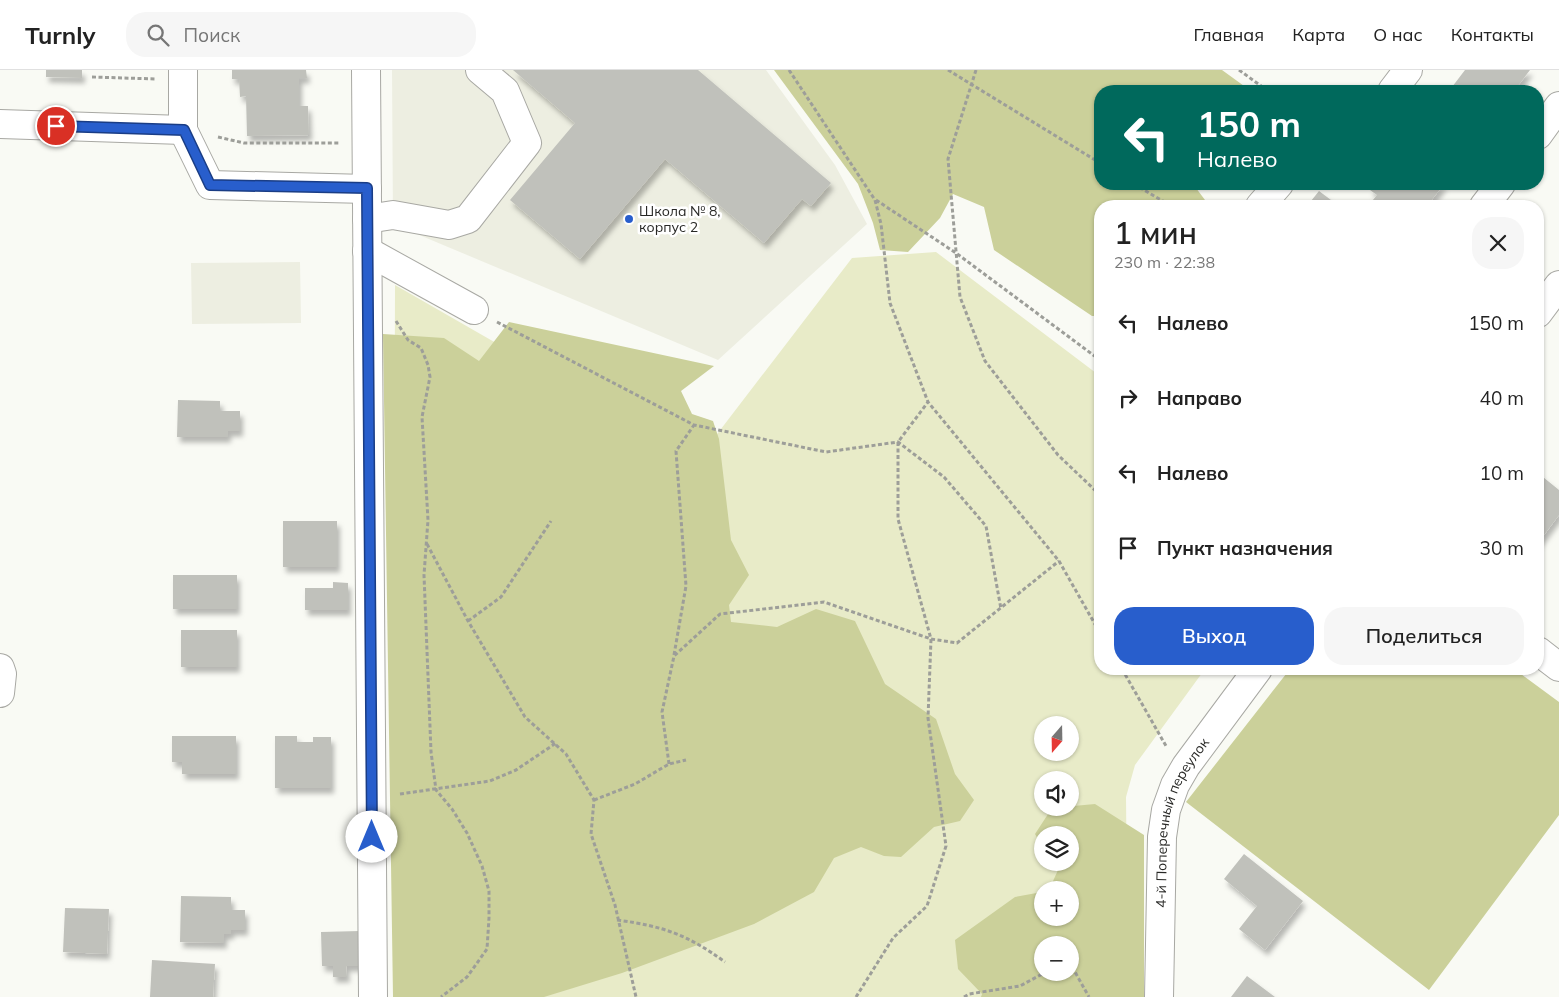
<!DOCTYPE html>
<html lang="ru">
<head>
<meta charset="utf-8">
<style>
  :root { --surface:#fff; --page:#f6f6f6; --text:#222; --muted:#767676; --line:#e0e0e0; --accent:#285ecc }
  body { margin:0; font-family:Mulish,sans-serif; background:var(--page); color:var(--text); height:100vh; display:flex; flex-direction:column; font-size:19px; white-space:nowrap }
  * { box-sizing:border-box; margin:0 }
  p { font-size:16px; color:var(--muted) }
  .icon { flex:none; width:28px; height:28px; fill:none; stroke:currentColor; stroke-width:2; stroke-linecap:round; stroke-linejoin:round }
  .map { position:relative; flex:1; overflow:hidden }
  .panel { position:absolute; left:1094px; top:130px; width:450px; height:475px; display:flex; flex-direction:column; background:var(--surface); border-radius:20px; box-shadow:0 1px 4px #0004 }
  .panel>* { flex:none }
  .top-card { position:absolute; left:1094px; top:15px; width:450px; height:105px; border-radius:20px; box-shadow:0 1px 4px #0004; background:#00695c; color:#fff; overflow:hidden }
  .needle { width:32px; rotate:200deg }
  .tools { position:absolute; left:1034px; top:646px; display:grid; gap:10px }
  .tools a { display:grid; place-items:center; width:45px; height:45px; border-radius:50%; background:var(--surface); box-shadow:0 1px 4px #0004; font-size:25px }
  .pin { position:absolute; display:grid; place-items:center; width:42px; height:42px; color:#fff; margin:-21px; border:2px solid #fff; border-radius:50%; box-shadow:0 1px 5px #0007 }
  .me { position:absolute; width:55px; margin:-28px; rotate:0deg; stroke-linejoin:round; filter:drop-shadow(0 0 4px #0008) }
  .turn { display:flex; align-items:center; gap:18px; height:105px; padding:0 20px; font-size:22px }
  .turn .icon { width:65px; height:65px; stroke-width:2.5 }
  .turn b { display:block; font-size:35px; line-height:42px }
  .round { display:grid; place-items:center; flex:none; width:52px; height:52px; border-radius:20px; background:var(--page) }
  .overview { display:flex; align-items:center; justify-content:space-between; height:85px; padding:0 20px }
  h1 { font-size:30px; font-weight:600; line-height:38px }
  .button { display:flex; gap:10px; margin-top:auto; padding:10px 20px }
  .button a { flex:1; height:58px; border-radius:20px; background:var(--accent); color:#fff; font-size:20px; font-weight:600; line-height:58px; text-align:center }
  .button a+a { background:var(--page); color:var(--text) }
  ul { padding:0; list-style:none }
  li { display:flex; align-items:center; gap:15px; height:75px; padding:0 20px }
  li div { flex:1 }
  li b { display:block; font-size:19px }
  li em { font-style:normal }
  header { display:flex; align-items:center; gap:30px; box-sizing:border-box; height:70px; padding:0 25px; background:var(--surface); border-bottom:1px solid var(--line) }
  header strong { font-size:24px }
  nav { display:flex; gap:28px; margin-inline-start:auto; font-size:18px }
  .search { width:350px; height:45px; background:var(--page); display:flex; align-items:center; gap:12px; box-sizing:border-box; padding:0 18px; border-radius:20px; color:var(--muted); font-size:19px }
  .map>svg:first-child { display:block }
  .built { fill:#edeee1 }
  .green { fill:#e8ebc8; fill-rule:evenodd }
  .forest { fill:#cbd09a; fill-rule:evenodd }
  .building { fill:#c0c1bb; filter:url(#shadow) }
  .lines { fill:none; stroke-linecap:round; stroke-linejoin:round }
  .minor-casing { stroke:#a8a8a3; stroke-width:30 }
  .path { stroke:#9d9e99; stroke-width:3; stroke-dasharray:4 2.5; stroke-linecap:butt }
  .minor { stroke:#fff; stroke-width:28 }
  .route-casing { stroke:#1a3d85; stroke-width:12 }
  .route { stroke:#285ecc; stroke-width:9 }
  .poi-dot { fill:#285ecc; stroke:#fff; stroke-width:2 }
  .labels { text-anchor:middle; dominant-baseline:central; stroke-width:5; stroke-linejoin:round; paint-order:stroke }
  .poi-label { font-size:14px; fill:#282826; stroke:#fff; text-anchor:start }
  .street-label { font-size:14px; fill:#282826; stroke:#fff }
</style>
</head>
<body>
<header>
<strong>Turnly</strong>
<div class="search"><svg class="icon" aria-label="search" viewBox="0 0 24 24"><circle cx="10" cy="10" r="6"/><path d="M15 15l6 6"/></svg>Поиск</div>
<nav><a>Главная</a><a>Карта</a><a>О нас</a><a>Контакты</a></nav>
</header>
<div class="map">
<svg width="1559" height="927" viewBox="0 0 1559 927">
  <defs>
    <filter id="shadow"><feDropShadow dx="3" dy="5.5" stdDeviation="2.5" flood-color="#0004"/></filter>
  </defs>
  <rect width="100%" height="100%" fill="#f9faf4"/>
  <!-- built -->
  <path class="built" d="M392,0H766L835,95L867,154L718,290L393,154Z
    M300,192L301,253L192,254L191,193Z"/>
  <!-- green -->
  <path class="green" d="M936,182L1100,306V599H1205L1135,695L1126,727L1128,927H393L395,215L698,389L852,188ZM1042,655H1070V682H1042ZM1042,710H1070V738H1042ZM1042,765H1070V792H1042ZM1042,820H1070V848H1042ZM1042,875H1070V902H1042Z"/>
  <!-- forest -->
  <path class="forest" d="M774,0H1222L1251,21H1100V114H1198L1196,118L1208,134L1206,136H1148L1125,130V136H1100V246H1092L994,180L984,137L953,124L940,148L908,182L880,180L873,153L858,114Z
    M509,252L714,296L681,321L692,344L713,351L719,369L731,470L749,505L729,535L731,552L777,557L816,539L855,551L885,614L936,649L955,704L974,730L960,751L934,757L901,787L884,786L861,777L834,788L814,822L754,854L622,903L544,927H393L383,264L444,268L479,291Z
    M1290,599H1514L1559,632V745L1429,920L1186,732Z
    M1095,734L1144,765V927H981L982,924L958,899L955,870L1015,827L1042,822V848H1070V820H1049L1058,800L1053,793L1070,792V765H1042V776L1035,764L1052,738ZM1042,875H1070V902H1042Z"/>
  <!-- building -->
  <path class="building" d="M46,0H82V8L46,7Z
    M232,0H306L307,8H299V36H308L309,65L247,66L246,26L240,27L239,9H232Z
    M513,0H698L831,113L811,136L802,129L764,173L665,89L580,189L510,130L575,53Z
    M1465,0H1530L1514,21H1449Z
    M1374,114H1444L1427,136H1368L1377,125L1370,120Z
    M1319,121L1339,136H1307Z
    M178,330L220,331V341H240V361H228V367H177Z
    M1538,403L1559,420V445L1538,473Z
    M283,451H337V497H283Z
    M173,505H237V539H173Z
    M333,512L348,513V540H305V518H333Z
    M181,560H237V597H181Z
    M172,666H236V704H182V692H172Z
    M275,666H297V672H313V667H331V718H275Z
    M1244,784L1303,831L1265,880L1239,859L1257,836L1224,809Z
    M181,826L231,827V840H245V860H231V864H224V873L180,872Z
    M65,838L109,839L107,884L63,882Z
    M360,861L361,896H346L347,907H333V896H322L321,862Z
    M152,890L215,894L213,927H150Z
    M1247,906L1275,927H1231Z"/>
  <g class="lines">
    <!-- minor casing -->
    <g class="minor-casing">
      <g id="minor">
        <path d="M183,0V60L210,115L367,119"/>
        <path d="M366,0L373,927"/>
        <path d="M1392,21L1408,0"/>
        <path d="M0,54L183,60"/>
        <path d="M1538,65L1559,36"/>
        <path d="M1260,136L1279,114"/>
        <path d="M1484,136L1501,114"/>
        <path d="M367,149L393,145L449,155L468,149L527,73L505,21L480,0"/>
        <path d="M367,181L474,240"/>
        <path d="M1538,243L1559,215"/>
        <path d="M1538,581L1559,597"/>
        <path d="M0,598L2,604L0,623"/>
        <path id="s1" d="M1159,927L1162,767L1166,740L1175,715L1186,696L1258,599"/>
      </g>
    </g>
    <!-- path -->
    <path class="path" d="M789,0L875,130L881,154L890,233L928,332L1059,491L1100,563
      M948,0L1100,93
      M976,0L948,89L960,227L985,291L1058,385L1100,425
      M1239,0L1268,21
      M92,7L156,9
      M218,67L244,73H339
      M1134,114L1171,136
      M876,130L956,183L1100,290
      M396,251L408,270L421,278L428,295L430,307L422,347L428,450L424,505L431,682L436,720L452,739L467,763L482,796L489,821V848L487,879L467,907L441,927
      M497,252L694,355L826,382L898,372L944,407L986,456L1001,539
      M427,474L468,551L525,647L566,684L594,730L591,764L615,835L636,927
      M468,551L501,527L551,451
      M674,585L686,516L676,381L694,355
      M1122,599L1166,676
      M669,694L662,642L674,586L720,544L824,532L931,569L957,573L1059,491
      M400,724L490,711L516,700L556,673
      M594,730L635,714L669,694L686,690
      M617,850C663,856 688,865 725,892
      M1070,899L1075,902L1089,927
      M856,927L893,868L927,836L946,776L928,648L931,569L898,449V372L928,332
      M964,927L969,924L1020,916L1046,902"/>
    <!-- minor -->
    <use href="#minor" class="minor"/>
  </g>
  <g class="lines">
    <!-- route casing -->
    <g class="route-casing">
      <path id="route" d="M56,56L184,60L210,115L367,118L372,767"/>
    </g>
    <!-- route -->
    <use href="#route" class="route"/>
  </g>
  <!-- markers -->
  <circle class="poi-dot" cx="629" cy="149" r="5"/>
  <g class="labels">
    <!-- poi labels -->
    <g class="poi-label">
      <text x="639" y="141">Школа № 8,<tspan x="639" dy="16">корпус 2</tspan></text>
    </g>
    <!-- street labels -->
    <g class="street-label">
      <text stroke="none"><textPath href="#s1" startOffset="179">4-й Поперечный переулок</textPath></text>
    </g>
  </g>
</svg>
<div class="tools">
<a><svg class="needle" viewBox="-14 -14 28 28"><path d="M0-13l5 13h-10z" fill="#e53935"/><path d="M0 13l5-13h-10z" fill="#767676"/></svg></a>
<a><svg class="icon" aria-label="sound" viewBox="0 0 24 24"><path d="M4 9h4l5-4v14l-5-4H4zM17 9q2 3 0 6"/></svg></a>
<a><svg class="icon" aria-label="layers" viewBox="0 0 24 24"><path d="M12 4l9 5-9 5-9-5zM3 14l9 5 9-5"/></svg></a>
<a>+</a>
<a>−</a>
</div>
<div class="pin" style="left:56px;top:56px;background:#d93025"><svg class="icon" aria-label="arrive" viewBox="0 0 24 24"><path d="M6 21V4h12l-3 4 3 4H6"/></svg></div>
<svg class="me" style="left:372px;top:767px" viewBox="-20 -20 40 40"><circle r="19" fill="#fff"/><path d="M0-13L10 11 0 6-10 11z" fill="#285ecc"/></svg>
<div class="top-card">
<div class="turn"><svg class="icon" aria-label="left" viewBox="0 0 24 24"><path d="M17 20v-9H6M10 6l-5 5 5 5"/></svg><div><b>150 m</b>Налево</div></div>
</div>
<section class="panel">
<div class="overview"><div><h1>1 мин</h1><p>230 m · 22:38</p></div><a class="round"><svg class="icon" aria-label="close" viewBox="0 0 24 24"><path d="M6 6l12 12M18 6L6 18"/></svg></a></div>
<ul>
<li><svg class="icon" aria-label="left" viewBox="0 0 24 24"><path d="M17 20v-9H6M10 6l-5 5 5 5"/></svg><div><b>Налево</b></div><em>150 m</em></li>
<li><svg class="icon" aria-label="right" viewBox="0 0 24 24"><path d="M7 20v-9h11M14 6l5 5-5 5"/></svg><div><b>Направо</b></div><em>40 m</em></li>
<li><svg class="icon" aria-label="left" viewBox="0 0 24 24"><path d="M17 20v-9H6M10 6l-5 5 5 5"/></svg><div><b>Налево</b></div><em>10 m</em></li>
<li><svg class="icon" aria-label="arrive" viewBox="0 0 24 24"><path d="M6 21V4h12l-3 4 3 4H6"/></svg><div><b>Пункт назначения</b></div><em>30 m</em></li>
</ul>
<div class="button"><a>Выход</a><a>Поделиться</a></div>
</section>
</div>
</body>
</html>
